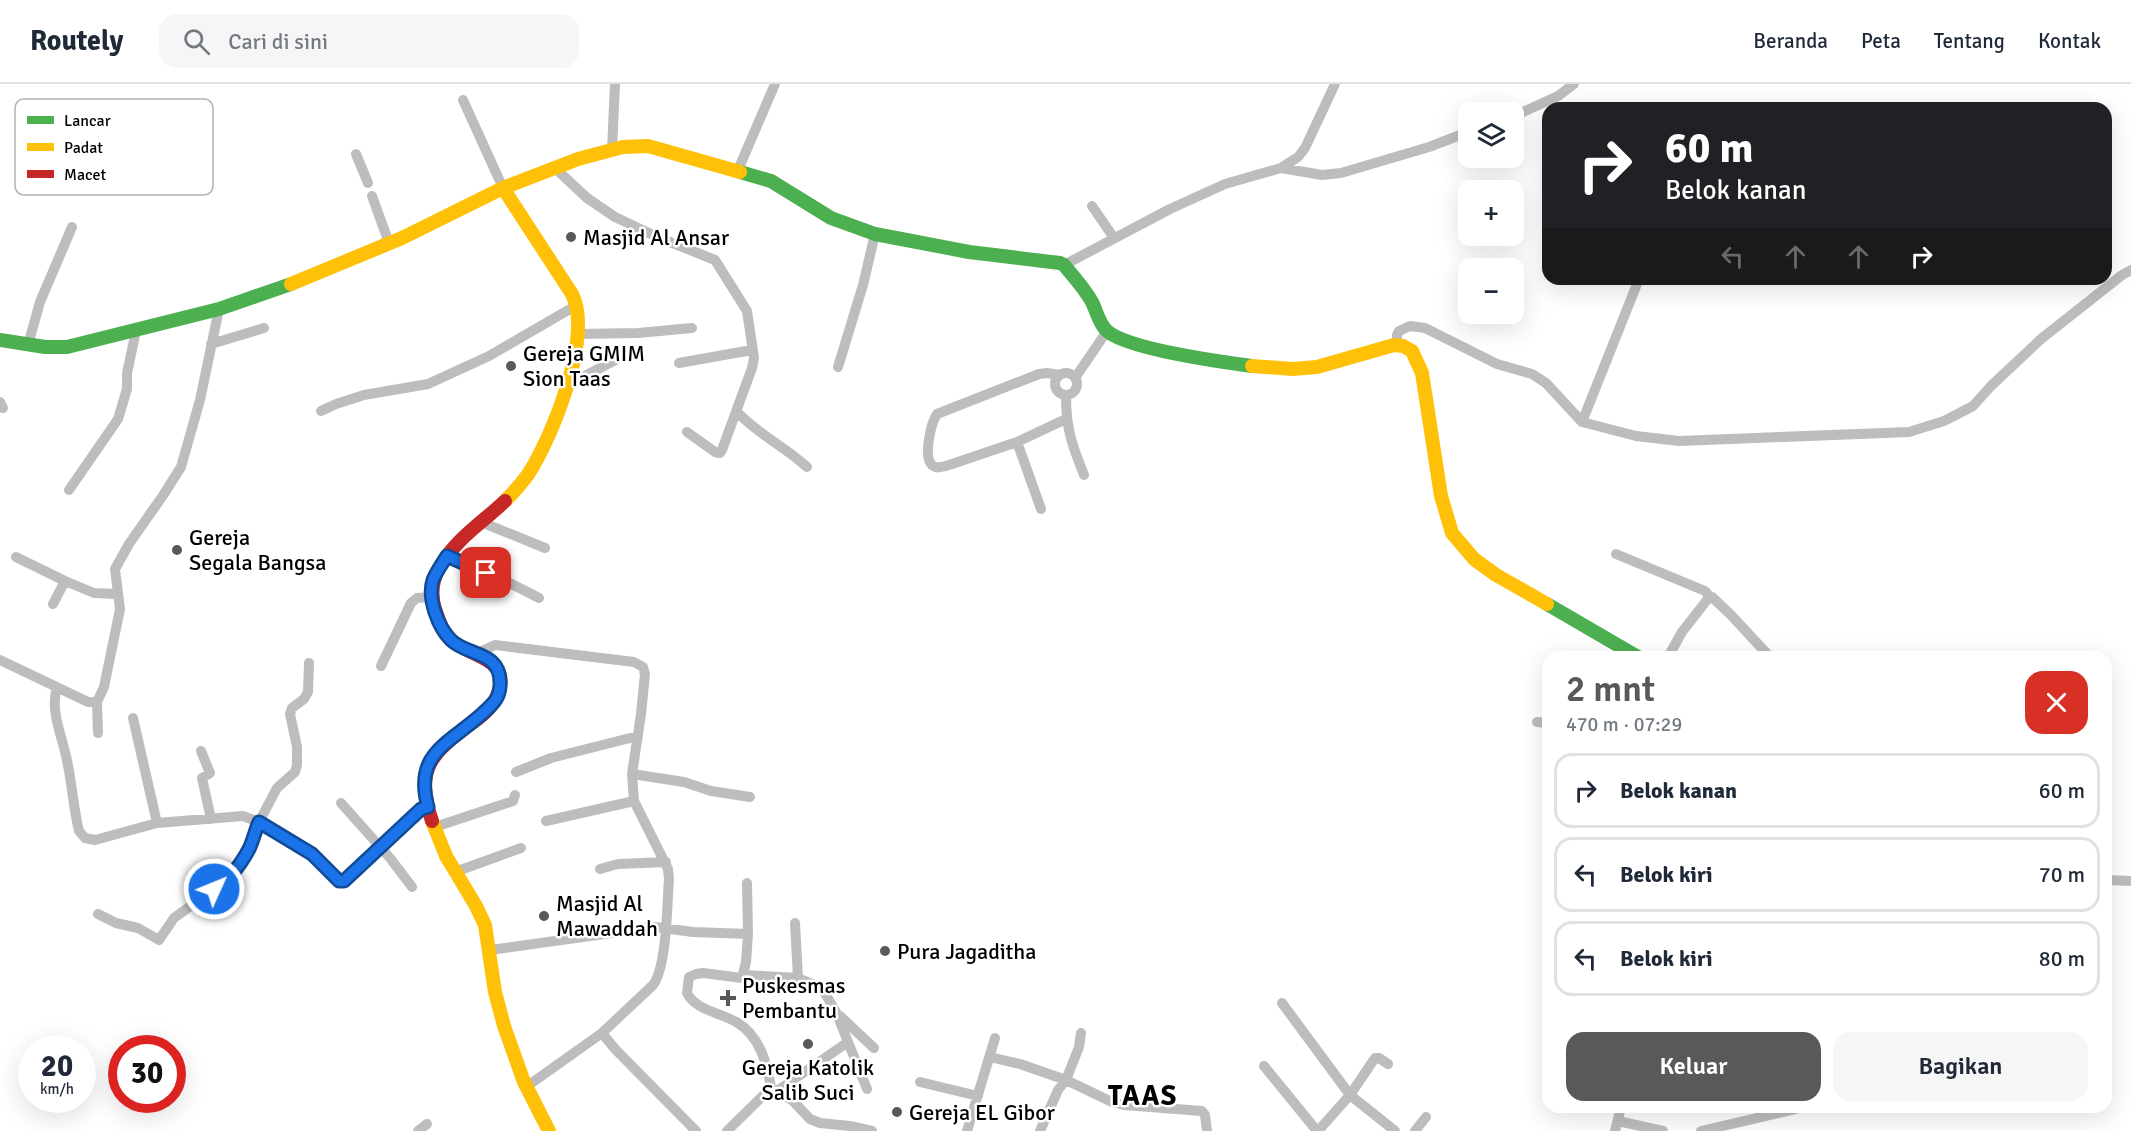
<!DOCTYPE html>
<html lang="id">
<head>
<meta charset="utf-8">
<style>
  :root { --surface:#fff; --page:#f6f6f7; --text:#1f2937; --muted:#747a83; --line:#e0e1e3; --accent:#595959 }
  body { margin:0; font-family:Signika,sans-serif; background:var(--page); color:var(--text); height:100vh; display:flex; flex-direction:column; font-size:22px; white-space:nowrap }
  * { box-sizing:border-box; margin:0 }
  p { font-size:20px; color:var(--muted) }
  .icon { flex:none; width:33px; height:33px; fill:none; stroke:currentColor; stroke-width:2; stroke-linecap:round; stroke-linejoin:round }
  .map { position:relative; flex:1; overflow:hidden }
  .drawer { position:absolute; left:1542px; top:567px; width:570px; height:462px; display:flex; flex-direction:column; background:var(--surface); border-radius:18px; box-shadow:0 6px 24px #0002 }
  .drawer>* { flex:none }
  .guide { position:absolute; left:1542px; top:18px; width:570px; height:183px; border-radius:18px; box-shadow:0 6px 24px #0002; background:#202124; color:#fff; overflow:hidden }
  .buttons { position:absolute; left:1458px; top:18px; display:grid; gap:12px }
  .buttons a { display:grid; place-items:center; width:66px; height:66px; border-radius:12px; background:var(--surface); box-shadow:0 6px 24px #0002; font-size:30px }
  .speed { position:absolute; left:18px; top:951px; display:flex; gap:12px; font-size:30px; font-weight:700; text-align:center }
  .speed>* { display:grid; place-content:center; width:78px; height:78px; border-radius:50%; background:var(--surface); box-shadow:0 6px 24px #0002; line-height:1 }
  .speed small { font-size:15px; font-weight:400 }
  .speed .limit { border:9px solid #d22; background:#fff; color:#111 }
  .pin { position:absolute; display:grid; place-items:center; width:51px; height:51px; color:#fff; margin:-26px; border-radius:12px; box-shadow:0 3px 9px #0006 }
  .me { position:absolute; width:66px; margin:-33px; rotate:46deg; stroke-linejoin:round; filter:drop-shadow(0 0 4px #0008) }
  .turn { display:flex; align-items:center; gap:21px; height:126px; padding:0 24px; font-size:27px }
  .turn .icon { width:78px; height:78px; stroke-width:2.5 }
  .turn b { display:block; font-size:42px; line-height:51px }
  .lanes { display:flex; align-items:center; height:57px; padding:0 24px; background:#0003; justify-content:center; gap:30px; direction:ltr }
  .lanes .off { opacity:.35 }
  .round { display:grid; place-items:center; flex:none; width:63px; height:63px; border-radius:18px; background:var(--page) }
  .summary { display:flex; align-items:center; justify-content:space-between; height:102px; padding:0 24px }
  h1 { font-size:36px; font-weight:600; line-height:45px; color:var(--accent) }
  .action { display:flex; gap:12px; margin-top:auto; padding:12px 24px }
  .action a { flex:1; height:69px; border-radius:18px; background:var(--accent); color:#fff; font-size:24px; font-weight:600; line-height:69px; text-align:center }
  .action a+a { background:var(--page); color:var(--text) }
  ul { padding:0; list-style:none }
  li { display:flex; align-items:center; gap:18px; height:75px; margin:0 12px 9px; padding:0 12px; border:3px solid var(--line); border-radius:18px }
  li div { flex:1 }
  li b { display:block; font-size:22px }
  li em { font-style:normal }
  header { display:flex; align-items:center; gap:36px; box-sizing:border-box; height:84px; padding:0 30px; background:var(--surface); border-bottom:2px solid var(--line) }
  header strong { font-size:28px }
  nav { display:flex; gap:33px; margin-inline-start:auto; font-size:21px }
  .search { width:420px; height:54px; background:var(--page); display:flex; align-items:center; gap:15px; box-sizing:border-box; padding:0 21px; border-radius:18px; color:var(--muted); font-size:22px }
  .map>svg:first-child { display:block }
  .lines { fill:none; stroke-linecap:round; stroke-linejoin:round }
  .street { stroke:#bdbdbd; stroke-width:10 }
  .fast { stroke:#4caf50; stroke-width:14 }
  .slow { stroke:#ffc107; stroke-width:14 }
  .jam { stroke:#c62828; stroke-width:14 }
  .route-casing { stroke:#114b97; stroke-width:15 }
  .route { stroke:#1a73e8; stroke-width:10 }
  .poi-dot { fill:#595959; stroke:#fff; stroke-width:2 }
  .labels { text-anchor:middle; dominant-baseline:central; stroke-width:5; stroke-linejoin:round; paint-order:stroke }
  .poi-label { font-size:22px; fill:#000; stroke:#fff; text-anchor:start }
  .district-label { font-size:28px; font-weight:bold; letter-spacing:1.5px; fill:#000; stroke:#fff }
  .key { fill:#fff; stroke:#b2b2b2; stroke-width:1.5 }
  .key-label { font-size:16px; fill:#000 }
</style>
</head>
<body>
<header>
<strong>Routely</strong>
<div class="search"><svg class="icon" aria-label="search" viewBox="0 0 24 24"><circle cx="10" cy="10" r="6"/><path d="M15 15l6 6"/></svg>Cari di sini</div>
<nav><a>Beranda</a><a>Peta</a><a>Tentang</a><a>Kontak</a></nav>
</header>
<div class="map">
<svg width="2131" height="1047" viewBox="0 0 2131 1047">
  <rect width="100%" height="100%" fill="#fff"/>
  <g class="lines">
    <!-- street -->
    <path class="street" d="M463,16L503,104
      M1514,32L1558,12L1574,0
      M612,66L615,0
      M356,70L368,99
      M1281,84L1298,73L1305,64L1335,0
      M556,85L587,114L615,133L655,152L715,176L747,227L754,274L752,284L722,366L720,369L715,368L687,348
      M738,86L775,0
      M372,112L389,159
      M1092,122L1114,154
      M1064,181L1170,125L1225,100L1281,84L1322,91L1341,89L1429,63L1468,48
      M578,250L638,249L692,244
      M211,260L264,244
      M28,261L40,218L72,143
      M1397,261V251L1399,247L1410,242L1425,244L1497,280L1532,290L1546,299L1582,338L1636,352L1679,357L1909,348L1944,337L1973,322L1991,302L2041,255L2122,191L2131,186
      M679,279L752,266
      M838,283L863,201L875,150
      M1055 300a11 11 0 1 1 22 0a11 11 0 1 1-22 0Z
      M1060,291L1047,289L1039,290L937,330C931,339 923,373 932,381C936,385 941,383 946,382L1017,358L1066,335
      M1075,294L1107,247
      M566,302L617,275
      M1066,312C1066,345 1072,361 1084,391
      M0,318L3,324
      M321,327L336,320L364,311L428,300L489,272L577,221
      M737,328C759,351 784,362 807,383
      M1582,338L1639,195
      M1017,358L1041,425
      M69,406L118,335L127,305V289L136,247
      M481,438L545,464
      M1616,470L1705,507L1710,513
      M447,472L506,497L539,514
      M16,473L65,497
      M53,520L65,497L94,509L118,510
      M477,569L495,561L634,578L643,583L645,590L641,630L632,690L634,717L668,785L669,795C667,819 667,883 653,901L602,949
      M1668,573L1682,548L1707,516L1712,513L1731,531L1770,573
      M0,576L88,618H97L104,603L120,525L115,485L129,460L164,410L181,383L200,316L219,225
      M381,582L411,519L417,514L432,513
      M57,603C50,626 61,649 66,672C72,697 73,723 79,747L85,754L95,756L157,739L243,732L259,738L312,770L339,797H343L421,725L428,723
      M97,618L98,649
      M133,634L157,739
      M1537,638L1548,639
      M201,667L210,689L202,694L211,735
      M516,688L551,674L638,652
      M632,690L684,698L711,707L750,713
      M341,719L390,774L412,803
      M546,737L634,717
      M435,743L513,717L515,711
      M600,785L618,780L666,778
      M455,788L521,764
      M2106,796L2131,797
      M747,799L748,850
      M98,830L116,839L138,844L159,856L174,834L230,793L249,765L259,738L277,704L295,688L297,681V663L290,630L292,624L304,615L308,608L309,579
      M490,866L655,843L693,848L748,850L746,878L742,894L703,889L696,890L689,893L687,909C696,927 723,929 738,939C760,953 767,979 771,1004
      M744,891L798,894
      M1282,919L1350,1011L1375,974H1379L1388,980
      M840,932L874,964
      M848,958L867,1005
      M990,973L1020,980L1066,996L1079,963L1081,949
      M1264,982L1317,1047
      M920,998L978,1012
      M526,1003L602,949L615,965L696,1047
      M777,1007L848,958L837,930L822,904L798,894L795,839
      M1618,1037L1663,1047
      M418,1047L427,1040
      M727,1047L771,1004L793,1017L810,1035L820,1039L850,1042L872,1047
      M967,1047L995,954
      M1040,1047L1058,1006L1066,996L1112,1018L1124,1021L1202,1027L1205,1031L1207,1047
      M1318,1047L1350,1011L1395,1047
      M1415,1047L1426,1033
      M1615,1047L1621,1023
      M1701,1047L1796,1025"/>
    <!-- fast -->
    <path class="fast" d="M740,88L771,97L831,134L875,150L969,168L1060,179L1064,181C1074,193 1085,205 1092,218C1097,228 1099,240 1107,247C1128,265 1222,278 1252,282
      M0,256L45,263H67L219,225L291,200
      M1547,520L1638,573"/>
    <!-- slow -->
    <path class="slow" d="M503,104L572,210C593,252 553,351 529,389C522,399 514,408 505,417
      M291,200L402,154L503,104L578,75L623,63L648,62L740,88
      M1252,282L1293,285L1317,283L1394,261L1403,262L1412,267L1422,289L1441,412L1452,449L1474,475L1496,491L1547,520
      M432,737L446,772L476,822L485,841L495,908L504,942L524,998L549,1047"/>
    <!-- jam -->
    <path class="jam" d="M432,737C414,684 432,669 472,639C482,632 493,623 497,612C513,574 472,574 452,557C442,548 439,536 435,525C430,509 432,495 441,481C456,455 483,438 505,417"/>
  </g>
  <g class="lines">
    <!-- route casing -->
    <g class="route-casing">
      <path id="route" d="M214,805C229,796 241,780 249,765C253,757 255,747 259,738L312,770L339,797H344L421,725L428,723C413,669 449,660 483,629C493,620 501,613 500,598C500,567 467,572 451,556C438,543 427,514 433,496C436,488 442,480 447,472L486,489"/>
    </g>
    <!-- route -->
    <use href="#route" class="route"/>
  </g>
  <!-- markers -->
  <g class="poi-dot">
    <circle cx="571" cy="153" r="6"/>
    <circle cx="511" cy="282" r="6"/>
    <circle cx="177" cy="466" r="6"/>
    <circle cx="544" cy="832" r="6"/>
    <circle cx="885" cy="867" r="6"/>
    <path d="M725 905h6v6h6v6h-6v6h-6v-6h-6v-6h6z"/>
    <circle cx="808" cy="960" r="6"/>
    <circle cx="897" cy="1028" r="6"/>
  </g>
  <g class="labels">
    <!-- poi labels -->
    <g class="poi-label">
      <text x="583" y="153">Masjid Al Ansar</text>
      <text x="523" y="269">Gereja GMIM<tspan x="523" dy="25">Sion Taas</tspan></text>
      <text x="189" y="453">Gereja<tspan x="189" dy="25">Segala Bangsa</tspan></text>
      <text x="556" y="819">Masjid Al<tspan x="556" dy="25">Mawaddah</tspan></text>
      <text x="897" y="867">Pura Jagaditha</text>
      <text x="742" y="901">Puskesmas<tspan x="742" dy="25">Pembantu</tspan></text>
      <text x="808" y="983" text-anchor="middle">Gereja Katolik<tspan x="808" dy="25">Salib Suci</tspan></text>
      <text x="909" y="1028">Gereja EL Gibor</text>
    </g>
    <!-- district labels -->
    <g class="district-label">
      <text x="1143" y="1012">TAAS</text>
    </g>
  </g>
  <!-- legend -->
  <rect x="15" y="15" width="198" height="96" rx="9" class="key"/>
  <rect x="27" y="32" width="27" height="8" fill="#4caf50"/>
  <rect x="27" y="59" width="27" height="8" fill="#ffc107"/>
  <rect x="27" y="86" width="27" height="8" fill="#c62828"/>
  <g class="key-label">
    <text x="64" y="42">Lancar</text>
    <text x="64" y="69">Padat</text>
    <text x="64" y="96">Macet</text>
  </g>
</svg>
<div class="buttons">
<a><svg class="icon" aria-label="layers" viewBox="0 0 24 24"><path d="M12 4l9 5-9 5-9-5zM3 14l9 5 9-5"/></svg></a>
<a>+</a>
<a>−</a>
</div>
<div class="speed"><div>20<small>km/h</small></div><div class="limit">30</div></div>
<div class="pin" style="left:486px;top:489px;background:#d93025"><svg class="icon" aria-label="arrive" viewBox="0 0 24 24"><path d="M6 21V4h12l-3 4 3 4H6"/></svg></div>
<svg class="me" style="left:214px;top:805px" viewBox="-20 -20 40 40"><circle r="17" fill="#1a73e8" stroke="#fff" stroke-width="3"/><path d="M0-11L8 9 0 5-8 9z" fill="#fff"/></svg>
<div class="guide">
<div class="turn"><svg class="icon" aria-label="right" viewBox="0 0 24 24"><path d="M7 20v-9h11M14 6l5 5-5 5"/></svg><div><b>60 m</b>Belok kanan</div></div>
<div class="lanes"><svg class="icon off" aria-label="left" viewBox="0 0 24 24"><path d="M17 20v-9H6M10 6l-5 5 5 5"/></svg><svg class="icon off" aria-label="ahead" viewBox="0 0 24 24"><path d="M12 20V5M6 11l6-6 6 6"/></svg><svg class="icon off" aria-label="ahead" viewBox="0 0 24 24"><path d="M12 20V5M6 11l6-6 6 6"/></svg><svg class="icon" aria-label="right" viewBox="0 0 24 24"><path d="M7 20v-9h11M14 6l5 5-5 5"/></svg></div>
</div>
<section class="drawer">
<div class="summary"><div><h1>2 mnt</h1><p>470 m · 07:29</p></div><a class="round" style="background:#d93025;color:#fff"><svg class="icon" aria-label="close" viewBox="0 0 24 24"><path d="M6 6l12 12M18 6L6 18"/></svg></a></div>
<ul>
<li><svg class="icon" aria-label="right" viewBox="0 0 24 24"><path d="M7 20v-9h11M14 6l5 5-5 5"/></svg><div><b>Belok kanan</b></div><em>60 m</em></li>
<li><svg class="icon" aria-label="left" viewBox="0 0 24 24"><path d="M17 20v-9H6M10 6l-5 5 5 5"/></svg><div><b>Belok kiri</b></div><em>70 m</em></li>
<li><svg class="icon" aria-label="left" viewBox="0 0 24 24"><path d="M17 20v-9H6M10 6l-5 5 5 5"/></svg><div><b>Belok kiri</b></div><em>80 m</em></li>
</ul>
<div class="action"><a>Keluar</a><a>Bagikan</a></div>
</section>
</div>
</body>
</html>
